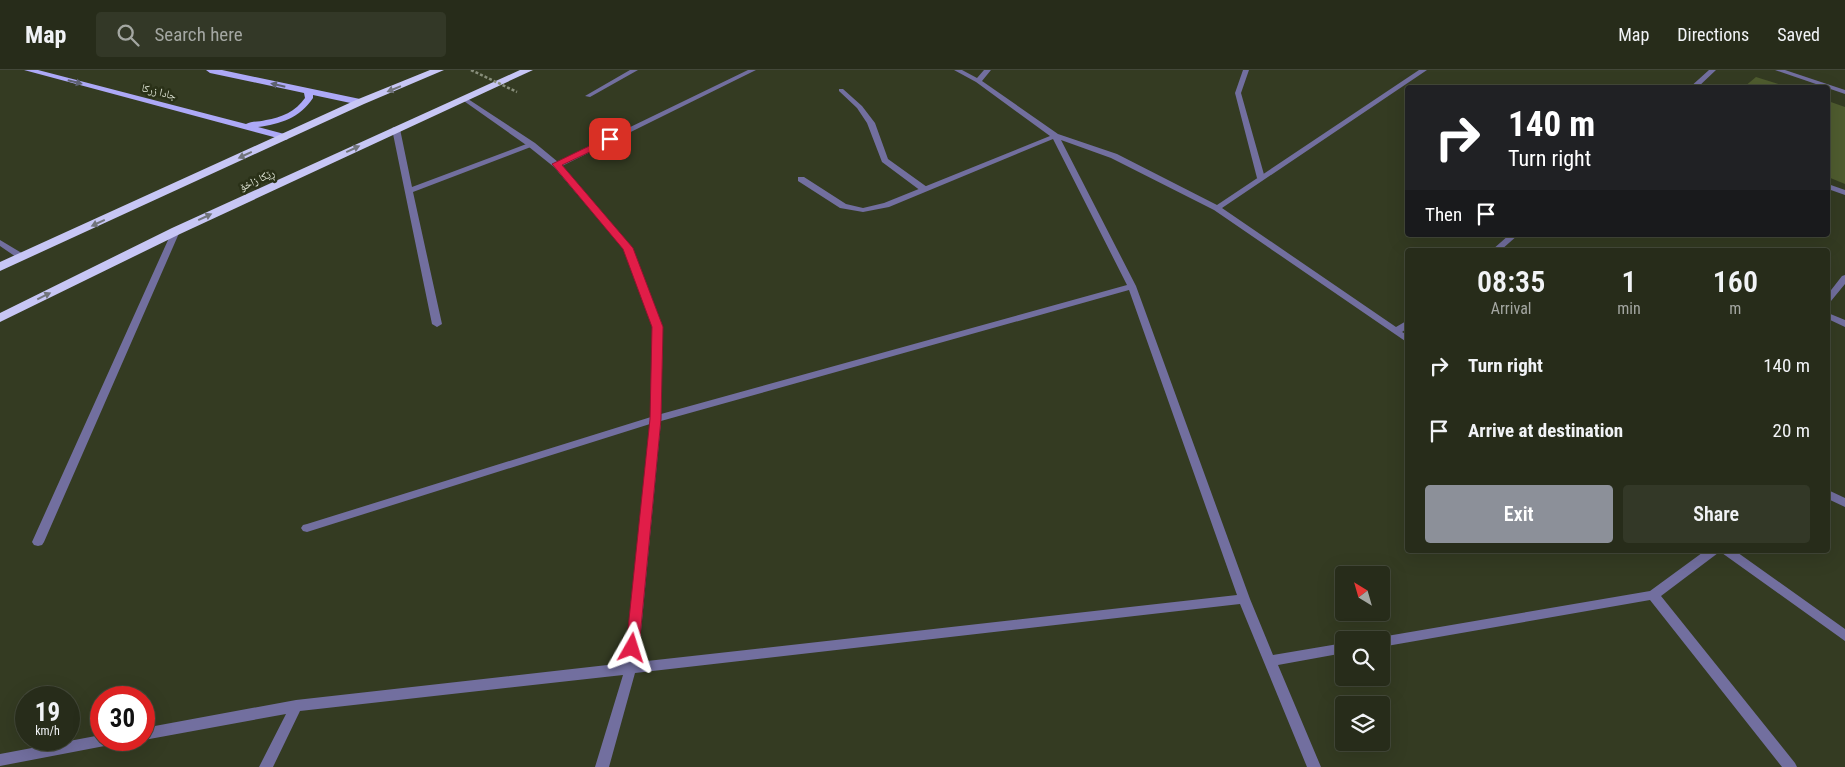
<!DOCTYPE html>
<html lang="en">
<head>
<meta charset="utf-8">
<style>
  :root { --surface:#272c1a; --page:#333827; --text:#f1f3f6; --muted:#a4a7a2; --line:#434839; --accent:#8c9099 }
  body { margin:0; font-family:"Roboto Condensed","Noto Naskh Arabic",sans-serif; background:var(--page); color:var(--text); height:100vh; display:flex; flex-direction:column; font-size:19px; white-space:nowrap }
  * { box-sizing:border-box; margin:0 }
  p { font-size:16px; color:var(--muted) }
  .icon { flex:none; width:28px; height:28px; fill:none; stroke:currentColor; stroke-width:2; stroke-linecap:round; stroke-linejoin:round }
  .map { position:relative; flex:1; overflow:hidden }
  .sheet { position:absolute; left:1405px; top:178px; width:425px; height:305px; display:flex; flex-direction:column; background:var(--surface); border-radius:5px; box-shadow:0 5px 20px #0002,0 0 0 1px var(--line) }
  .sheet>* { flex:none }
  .guide { position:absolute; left:1405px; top:15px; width:425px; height:152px; border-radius:5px; box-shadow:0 5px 20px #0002,0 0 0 1px var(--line); background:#202124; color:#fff; overflow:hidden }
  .needle { width:32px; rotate:323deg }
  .tools { position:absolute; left:1335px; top:496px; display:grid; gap:10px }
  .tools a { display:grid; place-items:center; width:55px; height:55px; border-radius:5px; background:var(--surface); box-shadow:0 5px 20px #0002,0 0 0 1px var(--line); font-size:25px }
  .speed { position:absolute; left:15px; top:616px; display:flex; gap:10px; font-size:25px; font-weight:700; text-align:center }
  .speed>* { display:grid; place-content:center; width:65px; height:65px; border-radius:50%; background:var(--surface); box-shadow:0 5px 20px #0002,0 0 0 1px var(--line); line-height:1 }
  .speed small { font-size:12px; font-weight:400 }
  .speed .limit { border:8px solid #d22; background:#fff; color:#111 }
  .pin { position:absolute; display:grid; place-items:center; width:42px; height:42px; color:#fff; margin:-21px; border-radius:10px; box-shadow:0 2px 8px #0006 }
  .me { position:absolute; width:55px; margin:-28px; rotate:6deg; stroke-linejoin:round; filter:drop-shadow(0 0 4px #0008) }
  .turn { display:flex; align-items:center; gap:18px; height:105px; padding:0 20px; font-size:22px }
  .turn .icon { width:65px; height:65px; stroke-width:2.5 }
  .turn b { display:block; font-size:35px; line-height:42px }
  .then { display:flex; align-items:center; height:48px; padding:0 20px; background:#0003; gap:10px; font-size:19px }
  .eta { display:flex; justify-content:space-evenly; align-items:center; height:85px; text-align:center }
  .eta b { font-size:30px; font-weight:600; line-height:35px }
  .primary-button { display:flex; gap:10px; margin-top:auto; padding:10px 20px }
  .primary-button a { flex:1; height:58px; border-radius:5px; background:var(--accent); color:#fff; font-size:20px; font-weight:600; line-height:58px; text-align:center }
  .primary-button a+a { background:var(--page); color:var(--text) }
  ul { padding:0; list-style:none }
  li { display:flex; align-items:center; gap:15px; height:65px; padding:0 20px }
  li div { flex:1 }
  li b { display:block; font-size:19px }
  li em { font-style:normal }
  header { display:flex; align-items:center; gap:30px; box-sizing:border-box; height:70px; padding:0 25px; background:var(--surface); border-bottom:1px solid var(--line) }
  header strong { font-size:24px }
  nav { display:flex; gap:28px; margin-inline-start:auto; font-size:18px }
  .search { width:350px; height:45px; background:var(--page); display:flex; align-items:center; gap:12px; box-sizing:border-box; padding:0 18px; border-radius:5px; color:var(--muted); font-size:19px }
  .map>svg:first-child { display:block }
  .green { fill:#4f5c2f }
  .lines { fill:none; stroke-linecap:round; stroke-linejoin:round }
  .lane { fill:#726f9f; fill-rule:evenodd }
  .street { fill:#726f9f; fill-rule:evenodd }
  .primary { fill:#ada9f7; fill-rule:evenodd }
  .highway { fill:#c7c6f5; fill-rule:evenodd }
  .path-bridge { stroke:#888e7a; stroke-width:2.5; stroke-dasharray:3 2; stroke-linecap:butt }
  .oneway { fill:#5e6171 }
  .oneway2 { fill:#71747b }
  .route { fill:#e11d48; stroke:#92132f }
  .labels { text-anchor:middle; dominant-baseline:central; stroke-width:5; stroke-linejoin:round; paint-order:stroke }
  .far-street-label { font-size:11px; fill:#dee3d4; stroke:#2a3118 }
</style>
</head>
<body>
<header>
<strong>Map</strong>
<div class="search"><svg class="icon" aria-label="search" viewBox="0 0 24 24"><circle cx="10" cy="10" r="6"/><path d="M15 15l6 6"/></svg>Search here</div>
<nav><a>Map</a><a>Directions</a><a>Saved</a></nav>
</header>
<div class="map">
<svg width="1845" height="697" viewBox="0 0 1845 697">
  <rect width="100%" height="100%" fill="#343b22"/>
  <!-- green -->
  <path class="green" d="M1756,7L1788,17H1744Z
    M1828,31L1845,37V114L1828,107Z"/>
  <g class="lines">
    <!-- lane -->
    <path class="lane" d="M630,0H638L590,27L585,26Z
      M1243,0H1249L1241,23L1265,108L1261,110L1257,108L1235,23Z
      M839,19H843L862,36L875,53L888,89L927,117V121H921L882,92L867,53L857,38L839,21Z
      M393,57L400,59L412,117L529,73H532L536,75L413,122L442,254L437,257L432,254L392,59Z
      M0,170L25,185V189H19L0,176Z"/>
    <!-- street -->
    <path class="street" d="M748,0H756L562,96L632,178L663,257L661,344L1127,215L1053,69L889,137L863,142L840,138L798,111V107H804L846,134L863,138L884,133L1050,66L976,12L954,0H962L977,8L984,0H991L982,11L1058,64L1117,84L1217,135L1419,0H1427L1222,138L1396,257L1408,250V258L1402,262L1408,265V273L1214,140L1111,88L1061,70L1136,216L1250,529L1273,585L1344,573V583L1278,595L1321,697H1307L1240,534L635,603L609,697H595L623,605L300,641L273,697H259L286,644L144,670V658L296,630L625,593L650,354L307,462L303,461L301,458L303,455L307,454L651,347L653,257L624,179L554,97L529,77L461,29V27H465L535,73L558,92ZM1129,220L1237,525L638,592L661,351Z
      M1709,0H1716L1697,18H1689Z
      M1775,0H1785L1845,20V24Z
      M1828,114L1845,120V125L1828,119Z
      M173,159H179L180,161L44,472L42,475L38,476L34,475L32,472Z
      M1509,165H1518L1501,180H1492Z
      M1845,205V214L1831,231L1828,232V224L1842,206Z
      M1828,243L1845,250V257L1828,249Z
      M1828,420L1845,428V437L1828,429Z
      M1706,480H1720L1718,483L1661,526L1795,693L1797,697H1782L1650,530L1381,577V570H1376L1381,567L1650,521Z
      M1720,480H1734L1845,559V571L1722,483Z
      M101,665V670H117L115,674L0,696V684Z"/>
    <!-- primary -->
    <path class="primary" d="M24,0H38L246,54C252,51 259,52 266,50C281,48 296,41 305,28L304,23L210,3L206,0H222L360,29L364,32L360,35L313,25V28C300,48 280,54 258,57L288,65V69L285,70Z"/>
    <!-- highway -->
    <path class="highway" d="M430,0H444L364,34L0,201V192L356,30Z
      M520,0H533L180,164L0,252V243L172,158Z"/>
    <!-- path-bridge -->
    <path class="path-bridge" d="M471,0L517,22"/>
  </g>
  <!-- one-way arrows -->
  <defs><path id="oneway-solid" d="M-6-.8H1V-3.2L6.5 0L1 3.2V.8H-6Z" transform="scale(1.25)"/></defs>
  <g class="oneway">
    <use href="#oneway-solid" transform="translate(75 12) rotate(14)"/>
    <use href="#oneway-solid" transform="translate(278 15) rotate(-167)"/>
  </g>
  <g class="oneway2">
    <use href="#oneway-solid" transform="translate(394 19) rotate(158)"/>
    <use href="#oneway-solid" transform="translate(353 79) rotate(-25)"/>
    <use href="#oneway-solid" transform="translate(245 85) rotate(155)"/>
    <use href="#oneway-solid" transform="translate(205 147) rotate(-25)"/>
    <use href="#oneway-solid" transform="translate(98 153) rotate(155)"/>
    <use href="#oneway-solid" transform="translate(44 226) rotate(-26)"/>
  </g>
  <!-- route -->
  <path class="route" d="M610,66L614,69L613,71L562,95L633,178L663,257L661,349L639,578L637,582L632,584L628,582L626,578L650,349L652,257L623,179L552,94Z"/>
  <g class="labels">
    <!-- far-street labels -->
    <g class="far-street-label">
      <text transform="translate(159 22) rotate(14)">جادا زرکا</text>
      <text transform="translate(257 110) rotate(-25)">ڕێکا زاخۆ</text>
    </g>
  </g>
</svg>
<div class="tools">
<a><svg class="needle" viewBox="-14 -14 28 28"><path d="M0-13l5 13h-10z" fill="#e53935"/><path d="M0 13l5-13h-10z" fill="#a4a7a2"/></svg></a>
<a><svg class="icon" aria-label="search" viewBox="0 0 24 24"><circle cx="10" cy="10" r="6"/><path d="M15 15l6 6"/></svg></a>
<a><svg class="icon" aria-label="layers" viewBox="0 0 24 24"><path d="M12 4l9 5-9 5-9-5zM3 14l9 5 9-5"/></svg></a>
</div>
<div class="speed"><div>19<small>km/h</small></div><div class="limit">30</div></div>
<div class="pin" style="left:610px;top:69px;background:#d93025"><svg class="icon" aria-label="arrive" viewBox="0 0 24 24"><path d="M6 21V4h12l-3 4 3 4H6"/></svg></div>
<svg class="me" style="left:632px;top:578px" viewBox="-20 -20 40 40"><path d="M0-17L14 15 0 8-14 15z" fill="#e11d48" stroke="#fff" stroke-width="4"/></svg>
<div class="guide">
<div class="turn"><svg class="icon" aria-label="right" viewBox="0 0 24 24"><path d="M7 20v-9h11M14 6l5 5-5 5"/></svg><div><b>140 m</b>Turn right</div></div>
<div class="then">Then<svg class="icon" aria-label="arrive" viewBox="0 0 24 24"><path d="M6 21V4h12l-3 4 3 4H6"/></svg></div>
</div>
<section class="sheet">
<div class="eta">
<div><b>08:35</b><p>Arrival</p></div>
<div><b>1</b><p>min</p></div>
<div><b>160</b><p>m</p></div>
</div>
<ul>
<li><svg class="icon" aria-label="right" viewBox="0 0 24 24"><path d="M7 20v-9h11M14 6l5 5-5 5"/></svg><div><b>Turn right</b></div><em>140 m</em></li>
<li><svg class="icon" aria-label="arrive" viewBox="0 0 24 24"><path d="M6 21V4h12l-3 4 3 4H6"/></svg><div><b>Arrive at destination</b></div><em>20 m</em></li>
</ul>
<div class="primary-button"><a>Exit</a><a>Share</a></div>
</section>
</div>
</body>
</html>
